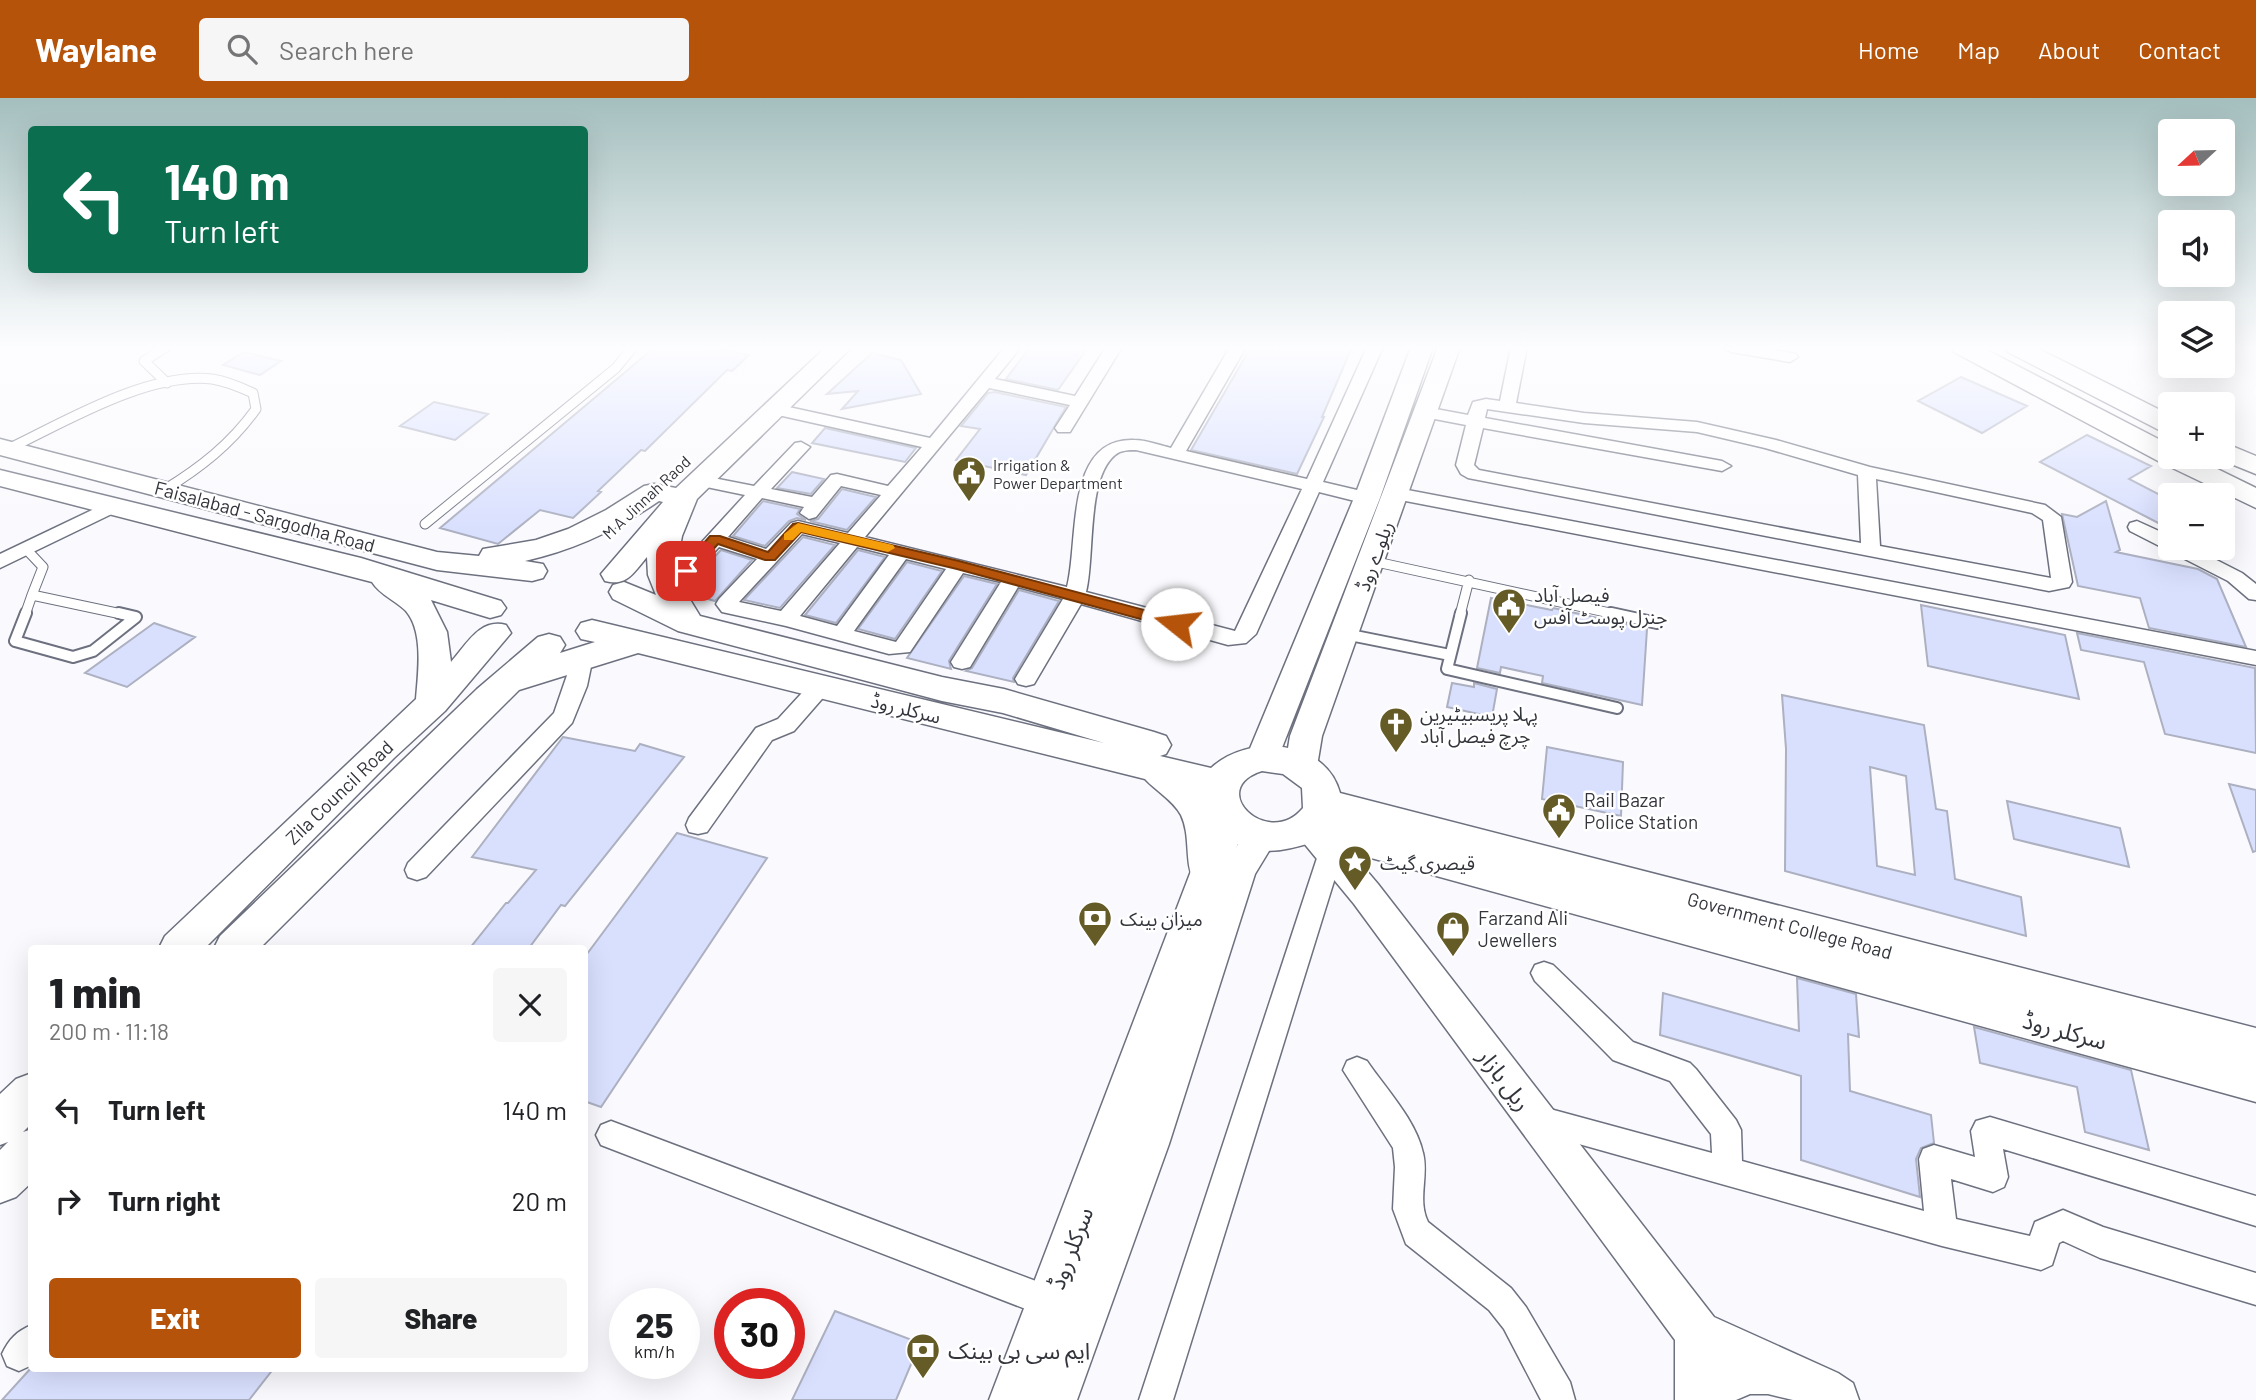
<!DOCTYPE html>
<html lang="en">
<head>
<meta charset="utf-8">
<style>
  :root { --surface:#fff; --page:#f6f6f6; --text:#202124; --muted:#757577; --accent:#b45309 }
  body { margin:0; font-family:Barlow,"Noto Sans Arabic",sans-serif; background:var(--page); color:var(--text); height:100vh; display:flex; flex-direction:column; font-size:26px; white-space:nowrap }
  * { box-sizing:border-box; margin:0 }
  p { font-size:23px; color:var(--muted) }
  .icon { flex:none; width:38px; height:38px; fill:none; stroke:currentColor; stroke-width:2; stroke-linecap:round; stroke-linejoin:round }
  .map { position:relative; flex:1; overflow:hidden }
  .sheet { position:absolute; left:28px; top:847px; width:560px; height:427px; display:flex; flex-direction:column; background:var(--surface); border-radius:7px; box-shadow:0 7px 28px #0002 }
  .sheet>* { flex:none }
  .hud { position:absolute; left:28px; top:28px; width:560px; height:147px; border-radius:7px; box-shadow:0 7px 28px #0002; background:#0b6e4f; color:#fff; overflow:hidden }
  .needle { width:46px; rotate:248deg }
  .buttons { position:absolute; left:2158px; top:21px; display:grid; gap:14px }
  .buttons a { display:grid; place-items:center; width:77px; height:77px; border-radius:7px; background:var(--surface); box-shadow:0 7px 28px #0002; font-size:35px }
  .speed { position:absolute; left:609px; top:1190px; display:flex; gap:14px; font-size:35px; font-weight:700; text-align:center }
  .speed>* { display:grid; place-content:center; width:91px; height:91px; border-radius:50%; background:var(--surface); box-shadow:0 7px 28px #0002; line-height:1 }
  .speed small { font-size:18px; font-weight:400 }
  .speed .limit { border:10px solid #d22; background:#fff; color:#111 }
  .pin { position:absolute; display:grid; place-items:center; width:60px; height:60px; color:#fff; margin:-30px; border-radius:14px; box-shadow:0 4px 10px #0006 }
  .me { position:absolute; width:77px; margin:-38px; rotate:286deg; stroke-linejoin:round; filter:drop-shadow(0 0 5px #0008) }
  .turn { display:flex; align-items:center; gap:24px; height:147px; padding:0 21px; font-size:32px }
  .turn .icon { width:91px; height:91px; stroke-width:2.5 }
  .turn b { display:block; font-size:49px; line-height:60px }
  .round { display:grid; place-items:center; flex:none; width:74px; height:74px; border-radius:7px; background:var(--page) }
  .head { display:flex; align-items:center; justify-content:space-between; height:119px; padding:0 21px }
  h1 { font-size:42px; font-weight:800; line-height:52px }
  .cta { display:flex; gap:14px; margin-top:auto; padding:14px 21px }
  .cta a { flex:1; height:80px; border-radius:7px; background:var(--accent); color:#fff; font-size:28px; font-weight:800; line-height:80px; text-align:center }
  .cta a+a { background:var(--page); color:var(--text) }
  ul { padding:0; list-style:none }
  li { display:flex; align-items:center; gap:21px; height:91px; padding:0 21px }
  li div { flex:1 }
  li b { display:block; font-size:26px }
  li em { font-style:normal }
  header { display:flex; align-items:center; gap:42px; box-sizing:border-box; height:98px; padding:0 35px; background:var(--accent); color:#fff }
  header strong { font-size:33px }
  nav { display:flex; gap:38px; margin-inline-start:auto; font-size:24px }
  .search { width:490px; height:63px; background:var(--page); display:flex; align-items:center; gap:18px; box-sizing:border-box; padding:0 24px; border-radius:7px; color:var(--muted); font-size:26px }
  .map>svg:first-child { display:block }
  .building { fill:#d9e0fe; stroke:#acb0c0; stroke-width:2; fill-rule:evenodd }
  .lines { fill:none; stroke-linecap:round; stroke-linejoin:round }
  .lane-far1-casing { stroke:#6d717f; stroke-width:11 }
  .lane-casing { stroke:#6d717f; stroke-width:14 }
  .street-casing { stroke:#6d717f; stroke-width:3 }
  .secondary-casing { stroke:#6d717f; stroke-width:3 }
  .primary-casing { stroke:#6d717f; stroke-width:3 }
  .lane-far1 { stroke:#fff; stroke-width:9 }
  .lane { stroke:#fff; stroke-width:10 }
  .street { fill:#fff; fill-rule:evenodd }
  .secondary { fill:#fff; fill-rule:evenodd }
  .primary { fill:#fff; fill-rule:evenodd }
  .route { fill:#b45309; stroke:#753606; stroke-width:2 }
  .slow { fill:#f59e0b }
  .labels { text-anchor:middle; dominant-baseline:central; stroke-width:5; stroke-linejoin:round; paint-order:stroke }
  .far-poi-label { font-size:16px; fill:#33353c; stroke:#fff; text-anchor:start }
  .far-street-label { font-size:16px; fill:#33353c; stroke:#fff }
  .street-label { font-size:19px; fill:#33353c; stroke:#fff }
  .poi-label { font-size:19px; fill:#33353c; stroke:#fff; text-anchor:start }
  .near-street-label { font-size:23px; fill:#33353c; stroke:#fff }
  .near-poi-label { font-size:23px; fill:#33353c; stroke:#fff; text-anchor:start }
</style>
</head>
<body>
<header>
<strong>Waylane</strong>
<div class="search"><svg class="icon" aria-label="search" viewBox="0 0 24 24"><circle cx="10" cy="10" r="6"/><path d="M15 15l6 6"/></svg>Search here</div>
<nav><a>Home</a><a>Map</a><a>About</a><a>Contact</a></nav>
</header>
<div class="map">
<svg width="2256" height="1302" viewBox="0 0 2256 1302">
  <rect width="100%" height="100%" fill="#fafafe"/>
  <!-- building -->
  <path class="building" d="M655,249H706L749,257L732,273L727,272L645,353L641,352L598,393L601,394L573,420L540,412L498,446L440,430Z
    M1030,249H1088L1058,292L1006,281Z
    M1251,249L1279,252V249H1352L1322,319H1324L1297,376L1191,352Z
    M244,254L281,263L260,277L223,267Z
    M872,255L901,262L921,296L842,311L858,293L827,296Z
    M1961,279L2027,308L1982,335L1918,303Z
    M995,294L1066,309L1026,377L956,362L980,331L961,328L988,295Z
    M434,304L488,316L455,342L400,328Z
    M825,330L916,350L905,364L812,345Z
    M2087,337L2151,368L2129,381L2170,402V431L2040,364Z
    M792,374L824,381L811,396L777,390Z
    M842,391L876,399L847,432L810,423L818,421Z
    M763,403L800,411L797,416L806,422L797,420L789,423L765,448L733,438Z
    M2106,403L2120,452L2116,454L2198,471L2217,481L2246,549L2149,530L2140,500L2078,488L2062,416L2077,419Z
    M803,439L835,447L780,510L744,502Z
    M721,452L752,462L715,503L690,496L686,489Z
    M858,452L885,459L836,525L805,517Z
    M907,464L942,473L895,541L858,531Z
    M964,478L997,486L949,563L951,571L907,560Z
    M1019,492L1059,503L1013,580L1014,584L966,573L972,570Z
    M1491,500L1552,512L1553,510L1647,531L1642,607L1542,585L1543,578L1501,569L1500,575L1477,570Z
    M1921,507L2065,537L2079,601L1928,568Z
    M154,525L195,539L127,589L85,575Z
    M2077,535L2255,570L2256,655L2165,636L2144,564L2081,552Z
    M1452,585L1474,589V585L1497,591L1492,619L1447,609Z
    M1782,597L1924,627L1936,711L1947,713L1955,781L2021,799L2026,838L1785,773L1786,651ZM1870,669L1906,678L1915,777L1877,768Z
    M563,639L635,653L640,646L684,659L565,808L561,807L529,850H470L506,805H508L536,772L472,759Z
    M1547,649L1623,664L1621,718L1542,701Z
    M2229,686L2256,692V753L2253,754Z
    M2007,703L2120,730L2129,769L2014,741Z
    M677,735L767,760L601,1009L584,1003V860Z
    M1797,880L1856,896L1859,939L1848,936L1850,993L1931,1017L1934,1045L1921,1050L1916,1061L1920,1099L1801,1062V978L1660,937L1663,895L1799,933Z
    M1974,929L2131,972L2149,1052L2085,1034L2077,989L1980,965Z
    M835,1213L920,1245L896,1302H792Z
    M31,1270H274L249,1302H2Z"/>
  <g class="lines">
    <!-- lane-far1 casing -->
    <g class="lane-far1-casing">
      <path id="lane-far1" d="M166,249L144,263L167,285
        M8,351C65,324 147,274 212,281C226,283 240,289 253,295L256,311C231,346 200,370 164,392
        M425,426L616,270L633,249
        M26,451L43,469L32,497
        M1372,463L1619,517
        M32,497L126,517
        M25,517L32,497
        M1460,517L1469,482"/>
    </g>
    <!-- lane casing -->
    <g class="lane-casing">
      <path id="lane" d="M26,515L15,543L73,559L93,553L136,519L119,515
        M1461,515L1447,571L1617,610
        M1611,515L1657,525
        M1345,536L1450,557"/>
    </g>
    <!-- street casing -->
    <g class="street-casing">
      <path id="street" d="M1005,249H1021L995,281L1075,298L1106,249H1122L1070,334H1058L1055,330L1070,307L989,290L865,439L1067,489C1079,445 1064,339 1134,342C1146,342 1159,347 1171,350L1230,249H1246L1186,353L1307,381L1367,249H1383L1323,384L1374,396L1376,400L1367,406L1319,394L1256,536L1246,545L1228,547L1081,506L1034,586L1026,588L1018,586L1015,581L1063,501L1018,489L970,569L962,571L954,569L951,564L1001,484L963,475L910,554L889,556L786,528L722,514L716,506L719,501L757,461L719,449L693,477H679L676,473L679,469L745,397L692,386L689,382L692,378L698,377L754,388L795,345L801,344L810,349L771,391L812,399L831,377L837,376L888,388L922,349L769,315L767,311L769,307L775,306L930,340ZM1136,352L1302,391L1235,533L1086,494C1095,459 1086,381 1115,357C1121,352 1129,352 1136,352ZM841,388L881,397L848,435L798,423L791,425L766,451L728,439L762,400L804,409L800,415L809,421L816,419ZM802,436L840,445L781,513L739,504ZM857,449L889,457L837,528L800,518ZM906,461L946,471L896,544L854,533Z
        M1511,249H1527L1516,305L1584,315L1697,324L1776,342L1870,369L2045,407L2061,419L2072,484L2069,489L2049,493L1468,380L1461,376L1456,367L1466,327L1419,318L1416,314L1425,309L1468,317L1473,304L1486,301L1500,303ZM1487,311L1584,325L1697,334L1765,350L1858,377L1861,445L1479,372L1474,367L1483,330L1722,373L1731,368L1722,363L1485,320ZM1876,381L2032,415L2043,422L2051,480L1880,448Z
        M1723,249H1757L1796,256L1798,259L1790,264L1731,254Z
        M1397,390L2256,553V567L1390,400L1388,396Z
        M113,402L122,408L120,412L0,470V456Z
        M2137,423L2170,438V450H2193L2242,475L2256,486V502L2249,501L2228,483L2130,433L2128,429L2130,425Z
        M582,552L589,554L593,559L587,588L572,625L426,779L417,782L408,779L405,772L408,765L554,615L575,554Z
        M820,581L828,584L831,589L828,594L794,633L772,642L707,734L698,736L689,734L686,727L689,720L756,630L778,621L812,584Z
        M1331,744L1340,747L1343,754L1173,1302H1139L1319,754L1322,747Z
        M1544,864L1553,867L1633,944L1690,965L1696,971L1736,1022L1741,1032L1742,1063L1924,1113L1919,1061L1923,1051L1934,1047L1975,1059L1971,1033L1976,1023L1990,1019L2256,1098V1128L2003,1051L2008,1079L2004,1089L1993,1094L1951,1081L1956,1121L2030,1138L2035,1124L2063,1112L2103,1129L2256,1175V1207L2100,1160L2063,1143L2059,1145L2052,1167L2041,1172L1942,1148L1529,1032L1524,1022L1529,1012L1539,1008L1712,1055L1711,1036L1670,983L1613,962L1535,883L1531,875L1535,867Z
        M1357,959L1367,963C1386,991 1416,1022 1423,1055C1429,1078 1417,1102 1428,1124L1511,1190L1526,1209L1570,1284L1575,1302H1541L1504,1231L1489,1212L1406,1146L1393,1111L1395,1069L1393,1050L1343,972L1347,963Z
        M611,1023L1049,1188L1060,1193L1065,1204L1060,1215L1049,1220L601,1047L596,1037L601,1027Z
        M32,1227V1267L19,1273L7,1268L2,1256C9,1241 17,1233 32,1227Z"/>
    </g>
    <!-- secondary casing -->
    <g class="secondary-casing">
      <path id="secondary" d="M1411,249H1433L1380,400L1278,660L1273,668L1262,672L1251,668L1246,660L1354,400Z
        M1438,249H1460L1322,638L1317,668L1312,676L1301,680L1290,676L1285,668L1290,638Z
        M1231,710L1243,714L1248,723L1236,750C1247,732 1249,721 1273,729L1278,738L1255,776L1169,1046L1077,1302H989L1191,773L1219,714Z
        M1310,716L1322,720L1378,786L1714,1219L1838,1275L1853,1285L1859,1302H1793L1768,1296H1750L1736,1302H1675V1242L1354,806L1298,738L1293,729L1298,720Z"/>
    </g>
    <!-- primary casing -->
    <g class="primary-casing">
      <path id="primary" d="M826,249H852L697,401L682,438L677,464L683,490L700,518L942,579L1004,591L1154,634L1166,638L1171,647L1166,656L1160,658L1211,670C1247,636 1325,640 1340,695L2256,930V1004L1313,744C1282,754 1248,761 1222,734L1227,773L1222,784L1208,788L1194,784C1184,763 1191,738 1181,717C1173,702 1156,693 1145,681L638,555L519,592L260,850H214L220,838L477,591L538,539L549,536L560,539L565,547L560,555L595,544L581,541L576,533L581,525L592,522L1104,645L1003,615L942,603L678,533L613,501L609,494L613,487L624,484L656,497L648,477L647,459C634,474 627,489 605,483L601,476L663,404L659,403C617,432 574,452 525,463L543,466L547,473L543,480L532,483L437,472L0,357V341L437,454L479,458L483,451L536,442L568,431L606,412L644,388L654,386L676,390ZM1262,673L1283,676L1302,690L1303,710C1268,752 1205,691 1262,673Z
        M1951,249H1981L2170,347V359H2193L2256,390V410L2160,364L1954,254Z
        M2005,249H2035L2170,317V335L2161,333L2008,254Z
        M2222,344L2256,358V376L2214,359H2222Z
        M0,372L361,460L501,503L506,510L501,517L490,520L431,502L447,534L451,564C467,546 480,520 506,527L511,535L445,613L394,660L205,850H159L165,838L416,601C418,575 424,534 406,513C395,502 380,497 372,484L0,388Z
        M32,975V1025L23,1034L32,1031V1084L16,1099L0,1105V1052L8,1044L0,1047V996L16,981Z"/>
    </g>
    <!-- lane-far1 -->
    <use href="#lane-far1" class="lane-far1"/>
    <!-- lane -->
    <use href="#lane" class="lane"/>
    <!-- street -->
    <use href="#street" class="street"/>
    <!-- secondary -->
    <use href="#secondary" class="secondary"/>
    <!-- primary -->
    <use href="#primary" class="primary"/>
  </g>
  <!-- sky -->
  <linearGradient id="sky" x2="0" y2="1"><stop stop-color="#a4bfbe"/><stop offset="0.58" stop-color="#fdfdff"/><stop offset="1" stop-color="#fdfdff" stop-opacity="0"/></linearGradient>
  <rect width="2256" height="431" fill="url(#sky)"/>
  <!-- route -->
  <path class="route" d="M798,425L959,463L1182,522L1184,526L1177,531L957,471L801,434L775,462H765L718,446L691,476L686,478L679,473L710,438H720L768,454L793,426Z"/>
  <!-- slow -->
  <path class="slow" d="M798,425L893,447L895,450L888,454L801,434L793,442H784V436Z"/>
  <!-- icons -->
  <defs>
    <g id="civic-pin" transform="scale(1.75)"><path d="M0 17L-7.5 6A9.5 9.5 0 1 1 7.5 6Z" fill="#645b27" stroke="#fff"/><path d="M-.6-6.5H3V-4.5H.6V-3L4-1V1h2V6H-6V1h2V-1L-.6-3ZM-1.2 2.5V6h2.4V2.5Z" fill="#fff"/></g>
    <g id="church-pin" transform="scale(1.75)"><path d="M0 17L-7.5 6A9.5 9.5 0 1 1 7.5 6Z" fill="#645b27" stroke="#fff"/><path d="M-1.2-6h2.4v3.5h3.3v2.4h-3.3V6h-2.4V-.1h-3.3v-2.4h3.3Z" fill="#fff"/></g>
    <g id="sight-pin" transform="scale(1.75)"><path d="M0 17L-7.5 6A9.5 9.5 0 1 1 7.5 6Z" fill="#645b27" stroke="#fff"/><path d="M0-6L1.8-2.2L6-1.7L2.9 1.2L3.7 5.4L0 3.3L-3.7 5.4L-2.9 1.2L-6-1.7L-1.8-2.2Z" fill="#fff"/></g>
    <g id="bank-pin" transform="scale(1.75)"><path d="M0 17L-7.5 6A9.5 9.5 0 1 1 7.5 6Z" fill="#645b27" stroke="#fff"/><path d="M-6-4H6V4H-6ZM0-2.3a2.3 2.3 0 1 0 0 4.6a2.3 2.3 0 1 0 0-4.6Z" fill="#fff"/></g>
    <g id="shop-pin" transform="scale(1.75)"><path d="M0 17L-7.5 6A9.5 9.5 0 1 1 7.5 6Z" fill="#645b27" stroke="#fff"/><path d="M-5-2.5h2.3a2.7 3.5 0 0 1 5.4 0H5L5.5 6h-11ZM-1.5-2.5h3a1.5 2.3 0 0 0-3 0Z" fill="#fff"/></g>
  </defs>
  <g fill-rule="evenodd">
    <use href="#civic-pin" x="969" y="375"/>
    <use href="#civic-pin" x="1509" y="507"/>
    <use href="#church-pin" x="1396" y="626"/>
    <use href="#civic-pin" x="1559" y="712"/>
    <use href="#sight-pin" x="1355" y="764"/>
    <use href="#bank-pin" x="1095" y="820"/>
    <use href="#shop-pin" x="1453" y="830"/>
    <use href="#bank-pin" x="923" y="1252"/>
  </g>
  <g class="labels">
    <!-- far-poi labels -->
    <g class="far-poi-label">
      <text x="993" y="366">Irrigation &amp;<tspan x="993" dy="18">Power Department</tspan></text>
    </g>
    <!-- far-street labels -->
    <g class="far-street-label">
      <text transform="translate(646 399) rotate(-43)">M A Jinnah Raod</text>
    </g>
    <!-- street labels -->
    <g class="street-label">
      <text transform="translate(265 418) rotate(15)">Faisalabad - Sargodha Road</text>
      <text transform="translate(1374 458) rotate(-70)">ریلوے روڈ</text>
      <text transform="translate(906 610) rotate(14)">سرکلر روڈ</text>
      <text transform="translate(339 694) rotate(-44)">Zila Council Road</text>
      <text transform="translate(1790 827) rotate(15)">Government College Road</text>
    </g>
    <!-- poi labels -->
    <g class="poi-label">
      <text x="1534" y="496">فیصل آباد<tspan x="1534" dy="22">جنرل پوسٹ آفس</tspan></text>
      <text x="1420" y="615">پہلا پریسبیٹیرین<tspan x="1420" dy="22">چرچ فیصل آباد</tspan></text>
      <text x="1584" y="701">Rail Bazar<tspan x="1584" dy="22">Police Station</tspan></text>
      <text x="1380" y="764">قیصری گیٹ</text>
      <text x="1478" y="819">Farzand Ali<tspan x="1478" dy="22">Jewellers</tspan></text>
      <text x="1120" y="820">میزان بینک</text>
    </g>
    <!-- near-street labels -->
    <g class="near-street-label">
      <text transform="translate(2065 932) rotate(15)">سرکلر روڈ</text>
      <text transform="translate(1505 981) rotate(53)">ریل بازار</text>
      <text transform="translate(1070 1150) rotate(-69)">سرکلر روڈ</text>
    </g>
    <!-- near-poi labels -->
    <g class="near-poi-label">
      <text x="948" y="1252">ایم سی بی بینک</text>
    </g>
  </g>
</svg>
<div class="buttons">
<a><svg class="needle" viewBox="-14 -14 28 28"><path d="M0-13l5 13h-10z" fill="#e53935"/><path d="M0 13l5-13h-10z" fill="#757577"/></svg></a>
<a><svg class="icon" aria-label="sound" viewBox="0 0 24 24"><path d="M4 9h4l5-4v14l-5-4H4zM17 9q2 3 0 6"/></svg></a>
<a><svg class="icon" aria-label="layers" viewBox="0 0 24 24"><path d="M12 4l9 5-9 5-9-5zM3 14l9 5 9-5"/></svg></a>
<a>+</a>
<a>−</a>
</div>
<div class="speed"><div>25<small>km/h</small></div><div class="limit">30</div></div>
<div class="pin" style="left:686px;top:473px;background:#d93025"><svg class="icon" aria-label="arrive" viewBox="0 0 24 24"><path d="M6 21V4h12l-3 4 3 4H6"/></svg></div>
<svg class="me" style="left:1177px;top:526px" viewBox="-20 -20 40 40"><circle r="19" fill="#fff"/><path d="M0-13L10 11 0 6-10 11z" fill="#b45309"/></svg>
<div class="hud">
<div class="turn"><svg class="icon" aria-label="left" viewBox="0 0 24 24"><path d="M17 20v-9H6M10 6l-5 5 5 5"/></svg><div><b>140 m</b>Turn left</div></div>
</div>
<section class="sheet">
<div class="head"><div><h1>1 min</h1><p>200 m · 11:18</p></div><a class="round"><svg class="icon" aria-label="close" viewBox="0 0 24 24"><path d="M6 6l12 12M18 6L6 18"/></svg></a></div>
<ul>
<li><svg class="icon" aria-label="left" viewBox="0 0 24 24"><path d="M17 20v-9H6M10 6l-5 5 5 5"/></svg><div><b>Turn left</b></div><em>140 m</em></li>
<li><svg class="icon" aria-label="right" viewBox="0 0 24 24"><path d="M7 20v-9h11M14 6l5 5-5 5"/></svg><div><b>Turn right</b></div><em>20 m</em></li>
</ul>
<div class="cta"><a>Exit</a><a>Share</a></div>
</section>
</div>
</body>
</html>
